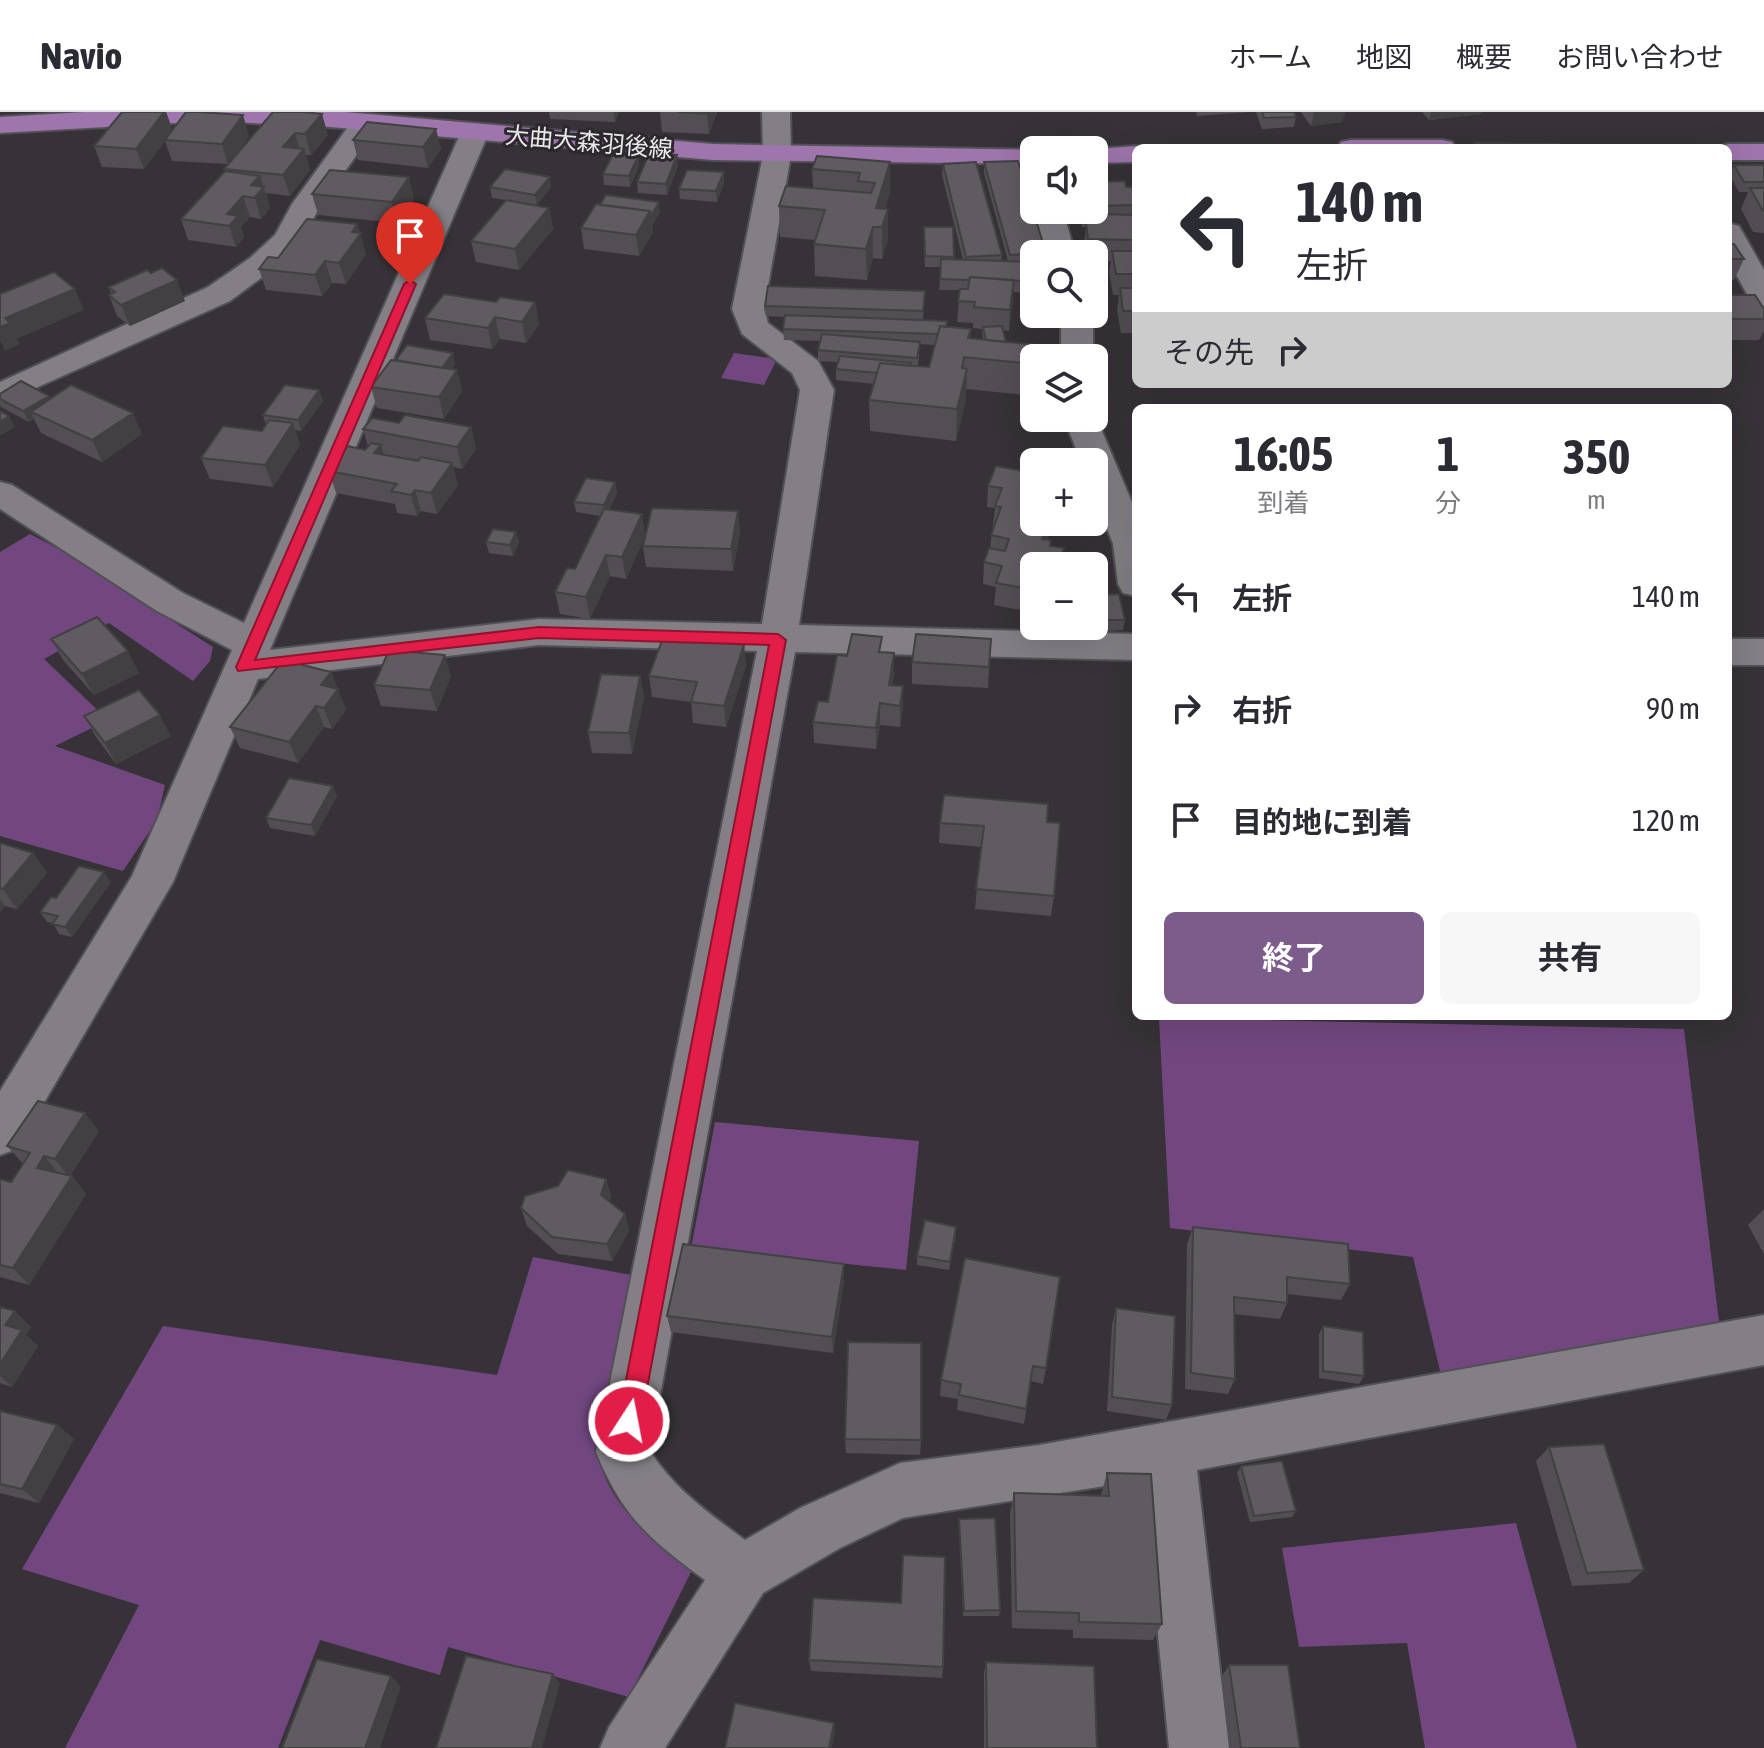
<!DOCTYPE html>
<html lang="ja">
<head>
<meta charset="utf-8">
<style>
  :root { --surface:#fff; --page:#f7f7f7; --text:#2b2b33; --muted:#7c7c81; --line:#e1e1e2; --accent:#7b5c8a }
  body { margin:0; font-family:"Asap Condensed","Noto Sans JP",sans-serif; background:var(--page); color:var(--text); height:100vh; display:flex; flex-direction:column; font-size:30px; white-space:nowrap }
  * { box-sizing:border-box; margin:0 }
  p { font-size:26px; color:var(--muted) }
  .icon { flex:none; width:44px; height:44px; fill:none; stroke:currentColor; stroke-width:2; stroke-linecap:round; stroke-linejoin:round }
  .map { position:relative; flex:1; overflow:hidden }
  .details { position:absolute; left:1132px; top:292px; width:600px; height:616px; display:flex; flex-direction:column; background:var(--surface); border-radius:12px; box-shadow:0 8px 32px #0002 }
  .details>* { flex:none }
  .hud { position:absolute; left:1132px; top:32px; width:600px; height:244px; border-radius:12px; box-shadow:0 8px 32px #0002; background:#fff; color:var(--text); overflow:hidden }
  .controls { position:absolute; left:1020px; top:24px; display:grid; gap:16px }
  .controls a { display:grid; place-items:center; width:88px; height:88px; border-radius:12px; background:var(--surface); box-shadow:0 8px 32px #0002; font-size:40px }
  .pin { position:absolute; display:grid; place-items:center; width:68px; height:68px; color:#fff; margin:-82px -34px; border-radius:50% 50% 50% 0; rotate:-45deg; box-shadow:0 0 8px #0007 }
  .pin .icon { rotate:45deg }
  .me { position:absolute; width:88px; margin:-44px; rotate:11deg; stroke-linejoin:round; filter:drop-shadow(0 0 6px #0008) }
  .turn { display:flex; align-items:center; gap:28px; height:168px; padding:0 32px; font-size:36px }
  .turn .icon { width:104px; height:104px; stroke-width:2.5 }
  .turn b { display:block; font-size:56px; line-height:68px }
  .then { display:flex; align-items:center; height:76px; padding:0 32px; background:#0003; gap:16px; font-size:30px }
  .eta { display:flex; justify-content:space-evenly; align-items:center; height:136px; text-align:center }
  .eta b { font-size:48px; font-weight:700; line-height:56px }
  .primary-button { display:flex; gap:16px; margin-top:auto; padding:16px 32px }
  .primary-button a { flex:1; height:92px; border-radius:12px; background:var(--accent); color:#fff; font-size:32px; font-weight:700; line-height:92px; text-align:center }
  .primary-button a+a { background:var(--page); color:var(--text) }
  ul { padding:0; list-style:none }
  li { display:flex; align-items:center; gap:24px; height:112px; padding:0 32px }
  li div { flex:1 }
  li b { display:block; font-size:30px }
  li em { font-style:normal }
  header { display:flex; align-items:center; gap:48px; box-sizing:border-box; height:112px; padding:0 40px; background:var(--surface); border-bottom:2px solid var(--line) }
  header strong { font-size:38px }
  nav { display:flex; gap:44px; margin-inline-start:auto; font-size:28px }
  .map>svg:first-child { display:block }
  .green { fill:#724780 }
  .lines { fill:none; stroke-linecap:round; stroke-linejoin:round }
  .minor-casing { stroke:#525054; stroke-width:4 }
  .major-casing { stroke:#525054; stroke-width:4 }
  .minor { fill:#837f85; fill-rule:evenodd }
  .major { fill:#9e75ad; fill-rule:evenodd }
  .wall { fill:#524e53; fill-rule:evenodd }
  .shaded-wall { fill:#424043 }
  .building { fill:#5f5b60; stroke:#424043; stroke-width:2 }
  .route { fill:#e11d48; stroke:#92132f; stroke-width:2 }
  .labels { text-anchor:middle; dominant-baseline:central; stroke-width:6; stroke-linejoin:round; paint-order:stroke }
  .far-street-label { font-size:24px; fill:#eae8eb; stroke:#2c282d }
</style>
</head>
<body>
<header>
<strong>Navio</strong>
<nav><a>ホーム</a><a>地図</a><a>概要</a><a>お問い合わせ</a></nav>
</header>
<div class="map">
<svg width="1764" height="1636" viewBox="0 0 1764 1636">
  <rect width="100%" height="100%" fill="#363237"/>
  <!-- green -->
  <path class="green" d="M734,241L777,247L764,273L721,266Z
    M30,422L61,438L213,535L210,549L193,569L109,511L44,547L108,608L55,634L165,673L157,708L123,759L0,724V440Z
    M1159,906L1684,917L1720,1218L1441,1263L1413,1145L1170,1116Z
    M715,1010L919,1029L906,1158L691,1136Z
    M533,1145L637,1164L599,1346C612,1400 652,1423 692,1458L629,1585L448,1535L440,1563L320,1528L278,1636H65L139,1493L22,1457L163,1214L497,1263Z
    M1516,1411L1577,1636H1425L1407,1531L1299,1535L1282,1436Z"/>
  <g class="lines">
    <!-- minor casing -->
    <g class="minor-casing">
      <path id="minor" d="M762,0H790L791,43L764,197L768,211L818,249L834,278L799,513L1136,522V548L795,540L650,1339C674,1377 710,1402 745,1428L800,1396L900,1351L1039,1333L1764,1203V1253L1197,1358L1229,1636H1169L1143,1368L903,1406L840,1436L763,1481L665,1636H600L609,1615L705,1468C649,1427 623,1405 596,1340L757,539L539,533L258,567L173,770L17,1037L0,1043V979L132,764L232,538L157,499L0,397V370L12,373L183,481L244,511L461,20L465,14H485L489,20L270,538L539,507L762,512L800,278L792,261L742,222L732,197L763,43Z
        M366,2L376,4L380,10L321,93L298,134L272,158L230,189L0,292V270L208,175L250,146L275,123L292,92L356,4Z
        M1033,98H1063L1075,142H1045Z
        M1728,111L1739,114L1764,158V195L1753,193L1728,148Z
        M1061,202H1093V246H1061Z
        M1094,300L1136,400V484L1123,481L1118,472L1113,432L1094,383V350H1081L1064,306H1094Z
        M1728,527H1764V553H1728Z"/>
    </g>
    <!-- major casing -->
    <g class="major-casing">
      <path id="major" d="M84,0H345L713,32L1044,38H1034V52L713,48L330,15L212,9L0,21V5Z
        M1351,28H1442L1452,30L1456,36H1337L1341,30Z
        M1728,32H1764V48H1728V36H1717Z
        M1136,34L1146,36H1136V50L1094,51V38H1083Z"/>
    </g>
    <!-- minor -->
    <use href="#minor" class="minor"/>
    <!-- major -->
    <use href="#major" class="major"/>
  </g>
  <!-- wall -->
  <path class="wall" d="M166,0L172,18L249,24L232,48L273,0L328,23L311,43H306L310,58L290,84L266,81L270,96L261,107L250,105L241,115L244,125L236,135L188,128L181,107L225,59L224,57L228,52L172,49L165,29L144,57L102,55L94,34Z
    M549,0H619L615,10L550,7Z
    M660,0H717L709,22L662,20Z
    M1196,0H1250L1197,4Z
    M1256,0H1294L1296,5L1294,15L1262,17Z
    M1301,0H1345L1342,10L1311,14Z
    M1422,0H1482L1481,2L1429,8Z
    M353,28L441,37L428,56L358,48Z
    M638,44L639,54L630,75L604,73L603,62Z
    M1018,49L1046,142H1034V181L1013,180L1009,219L1003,218L1006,230L1047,234L1046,246H1034V284L966,277V288L956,329L870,319L869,288L874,272L836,268V257L838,250L818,249V238L820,229L784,228L783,217L785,205L766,204L765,194L925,179L923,208L946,215L971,217L970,227L983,228L982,217L973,216V211L957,210L960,178H939L941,155H925L924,125L953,115L954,148H963L942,63L943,52L1002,143L1001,149H1008L984,61V50ZM920,232L935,233L929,255L918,254Z
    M890,50V80L885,97L888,128L882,147L873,146L867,168L815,164L814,132L815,128L780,125L779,94L813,76L812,57Z
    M1734,53H1764V121L1753,120L1741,97L1748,80H1739L1730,64Z
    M678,54L667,83L638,81L637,70Z
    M724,60V71L717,90L680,87L679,77Z
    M1094,70L1126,75L1136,87V221H1121L1117,198L1119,183H1113L1109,160L1111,149H1094V142H1085L1084,132L1086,115H1082L1078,98H1094Z
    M490,75H551L537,93L492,86Z
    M312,82L414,86L398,111L318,103Z
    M549,96L553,117L519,158L476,150L471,129Z
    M660,100L652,114L653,120L639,144L584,137L581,116Z
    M357,112L366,142L346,172L332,171L322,184L266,178L259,157L278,146Z
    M1728,132L1744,147L1734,168H1728Z
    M151,161L185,189L130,214L117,204L109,183L111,182L109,175Z
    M1728,183L1764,197V219L1759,228H1728Z
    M496,190H535L539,212L526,231L500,227L492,237L430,228L425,206Z
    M455,252L452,257L457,258L462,279L444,307L377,296L371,275Z
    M319,278L323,289L301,319L295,318L300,333L273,375L210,367L201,346L262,319L266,313L263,303Z
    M0,282L50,287L142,322L102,350L41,321L34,307L29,310L1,295L0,293Z
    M399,311L471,315L476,337L462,357L453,355L458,373L437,402L421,399L417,404L397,401L395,392L336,381L329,359L365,338L368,334L363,317ZM383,342L419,348L418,349L384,343Z
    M996,354L1034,410H1050L1048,428H1051V434L1062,454H1034V493L1032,500L994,493L996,475L983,472L984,450L990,436L995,396L987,395L988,374Z
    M615,370L617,381L609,398L642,402L645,424L626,467L610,464L590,507L560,502L555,480L575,457L601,404L576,400L574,390Z
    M738,399L740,421L733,459L646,455L643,434Z
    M516,420L519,430L513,444L489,441L486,430Z
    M1101,483L1125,508L1123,518L1104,519L1099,494Z
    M51,527L139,561L94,583L63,548Z
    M991,527L988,576L912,572V550Z
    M744,533L746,554L726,615L693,611L691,590L652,585L649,564Z
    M882,540L894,541V562L892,573L903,574V595L900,615L880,613L876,637L814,631L813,610L828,590L847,544Z
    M331,560L346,598L332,617L324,615L298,651L240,636L230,615Z
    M451,564L437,599L381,594L374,573Z
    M640,564L644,585L632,642L592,641L588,620Z
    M84,604L171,624L116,652L96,625Z
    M337,684L315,724L270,716L266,706Z
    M1047,710L1054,784L1051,804L975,797L981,735L939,731L940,711Z
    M0,731L33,741L47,761L17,797L5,794L0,800Z
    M111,770L72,825L59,822L53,811L47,810L40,800L56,786Z
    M99,1019L70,1064H72L86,1082L29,1173L0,1165V1067L11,1070L23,1052L7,1034Z
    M606,1067L611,1085L609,1090L625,1102L629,1119L612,1149L558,1142L527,1114L521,1096Z
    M1764,1097V1142L1748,1113Z
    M1193,1115L1350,1172L1341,1188L1287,1182V1191L1280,1207L1234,1202L1235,1267L1228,1282L1185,1277L1187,1132Z
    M956,1123L949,1158L917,1153V1144Z
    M965,1146L1046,1256L1043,1272L1031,1269L1024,1312L957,1298L958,1287L940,1284L941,1268Z
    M844,1168L833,1241L671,1220L667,1204Z
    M0,1195L31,1215L26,1223L38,1234L12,1275L0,1271Z
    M1116,1196L1172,1293L1166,1308L1107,1299L1112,1213Z
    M1323,1214L1364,1264L1359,1272L1319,1266V1222Z
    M0,1299L57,1313L74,1327L39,1391L0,1381Z
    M845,1327L921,1328L920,1343L846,1341Z
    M1549,1335L1644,1458L1629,1471L1572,1474L1536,1349Z
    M1241,1354L1296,1399L1292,1405L1250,1410L1237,1361Z
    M1107,1361L1162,1512L1153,1528L1073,1526V1518L1012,1516L1010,1401L1014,1381L1101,1383Z
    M959,1407L1000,1498L999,1504H963L959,1413Z
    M809,1548L943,1555L942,1566L811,1559Z
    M986,1550L1097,1636H984V1560Z
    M1229,1553L1300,1636H1231L1222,1564Z"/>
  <!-- shaded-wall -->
  <path class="shaded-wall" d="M164,0H166L173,19L144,57L136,37Z
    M614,0H619L615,10Z
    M708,0H717L709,22L707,2Z
    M1314,0H1345L1342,10L1311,14Z
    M1431,0H1482L1481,2L1429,8Z
    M322,2L328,23L311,43L305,22Z
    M243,3L249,24L228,53L222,32Z
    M436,17L441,37L428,56L423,35Z
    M295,21L301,42L304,37L310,58L290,84L283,63V35Z
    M677,43L678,54L667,83L666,72Z
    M638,44L639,54L630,75L629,64Z
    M890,50V80L880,115L876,96Z
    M724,60V71L717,90L716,79Z
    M260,64L270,96L261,107L251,73Z
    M409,65L414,86L398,111L392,90Z
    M550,65L551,75L537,93L535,83Z
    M243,84L250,105L241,115L244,125L236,135L229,114L227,102Z
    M659,90L660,100L652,114L653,120L639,144L636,123L650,99Z
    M549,96L553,117L519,158L515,137Z
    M888,97V128L882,147V115Z
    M357,112L366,142L346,172L339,151L352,120Z
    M873,115V146L867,168L866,137Z
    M325,149L332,171L322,184L315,163Z
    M177,168L185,189L130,214L121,193Z
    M1014,168L1013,189L1009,219L1010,198Z
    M75,177L84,198L17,227L20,232L5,239L0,228V215L5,206Z
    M535,190L539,212L526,231L522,210Z
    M495,205L500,227L492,237L488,216Z
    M453,241L455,252L443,269L440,258Z
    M964,245L963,275L967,257L966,288L956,329L957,297L962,256Z
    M457,258L462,279L444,307L439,285Z
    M319,278L323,289L301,319L298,308Z
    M49,284L54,295L31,300L34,307L29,310L23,299Z
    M133,301L142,322L102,350L92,328Z
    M9,304L15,315L0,324V310Z
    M293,311L300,333L273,375L265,353Z
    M471,315L476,337L462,357L457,335Z
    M381,333L387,354L374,341Z
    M452,351L458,373L437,402L431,381Z
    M615,370L617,381L606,404L604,393Z
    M415,378L421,399L417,404L411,383Z
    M738,399L740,421L733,459L731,437Z
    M642,402L645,424L626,467L622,445Z
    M1049,410H1050L1048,426L1040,449L1042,427Z
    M516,420L519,430L513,444L510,433Z
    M1064,436L1062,454H1059V452Z
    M606,443L610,464L590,507L586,485Z
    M1034,477V493L1032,500Z
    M744,533L746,554L726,615L724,594Z
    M128,539L139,561L94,583L82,562Z
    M894,541V562L889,594V573Z
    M445,543L451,564L437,599L430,578Z
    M331,560L346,598L332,617L324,596L321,573Z
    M640,564L644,585L632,642L629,621Z
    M903,574V595L900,615V594Z
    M880,591V613L876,637V616Z
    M316,594L324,615L298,651L289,630Z
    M160,603L171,624L116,652L105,631Z
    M333,674L337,684L315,724L311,713Z
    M33,741L47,761L17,797L3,777Z
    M104,760L111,770L72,825L65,815Z
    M0,787L5,794L0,800Z
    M85,1001L99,1019L69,1065L55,1047Z
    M44,1044L59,1062L37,1056Z
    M72,1064L86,1082L29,1173L13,1156Z
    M606,1067L611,1085L606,1101L601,1083Z
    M625,1102L629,1119L612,1149L607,1132Z
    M844,1152V1168L833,1241L832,1225Z
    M15,1199L31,1215L26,1223L38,1234L12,1275L0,1264V1252L5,1213Z
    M57,1313L74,1327L39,1391L22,1377Z
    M553,1562L560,1572L542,1636H532Z
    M391,1564L401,1575L380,1636H365Z
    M834,1611L835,1620L832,1636H829Z"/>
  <!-- building -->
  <path class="building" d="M122,0H164L136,37L94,34Z
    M186,0H199L243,3L222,32L165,28Z
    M273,0H304L322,2L305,22L295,21L283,35L304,37L283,63L224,57Z
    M678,0H708L707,2Z
    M1262,0H1294L1296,5L1264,6Z
    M367,10L436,17L423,35L353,28Z
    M1474,31L1559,32L1560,36H1476Z
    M649,41L677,43L666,72L637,70Z
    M613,42L638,44L629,64L603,62Z
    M817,44L890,50L876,96L888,97L882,115H873L866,137L814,132L825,98L779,94L786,74L871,81L875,71L858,69L860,61L812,57Z
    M1018,49L1046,141L1010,143L984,50Z
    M976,50L1002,143L966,145L943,52Z
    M1734,53H1764V70H1744Z
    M505,57L550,65L535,83L490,75Z
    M330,58L409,65L392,90L312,82Z
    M687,58L724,60L716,79L679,77Z
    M225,59L260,64L251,73L264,75L254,86L243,84L227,102L238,104L229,114L181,107Z
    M1125,69L1126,75H1133L1136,87V93L1094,94V70Z
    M1750,76H1764V99H1763Z
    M606,83L659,90L651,104L650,99L600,93Z
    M506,88L549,96L515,137L471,129Z
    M596,92L650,99L636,123L581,116Z
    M1097,102L1136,103V128L1088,127L1086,111H1098Z
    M307,107L357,112L352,120L361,121L339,151L325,149L315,163L259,157L268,145L278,146Z
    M924,115H953L954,145L925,144Z
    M1728,132H1734L1744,147H1728Z
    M1112,139H1136V162H1116Z
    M941,147L1034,150V170L970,165L969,168L940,167Z
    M162,156L177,168L121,193L109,183L115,180L109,175L147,158L151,161Z
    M54,160L75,177L5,206L10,211L0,215V182Z
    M970,165L1014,168L1010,198L974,195L975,190L958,189L960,177H968Z
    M768,174L925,179L923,199L765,194Z
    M1120,176H1136V199H1123Z
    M444,182L496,190L500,185L535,190L522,210L495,205L488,216L425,206Z
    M1728,183H1755L1764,197V207H1728Z
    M785,203L947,209L946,215L940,214L938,222L783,217Z
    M940,214L971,217L968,226L1047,234L1045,246H1034V252L964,245L962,256L967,257L957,297L869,288L880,251L929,255Z
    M1002,214L1006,230L986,228L983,215Z
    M822,222L920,230L917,246L818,238Z
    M407,233L453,241L442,256L396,248Z
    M840,244L911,251L910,254L880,251L877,261L836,257Z
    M391,248L457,258L439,285L371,275Z
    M21,269L49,284L23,299L0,287V282Z
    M71,273L133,301L92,328L31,300Z
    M285,273L319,278L298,308L263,303Z
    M0,299L9,304L0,310Z
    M405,303L471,315L457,335L363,317L372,306L399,311Z
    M269,308L293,311L265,353L201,346L223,314L262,319Z
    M371,331L381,333L374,341L418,349L421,345L452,351L431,381L415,378L411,383L391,379L397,372L329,359L348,334L365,338Z
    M996,354L1034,361V410H1049L1042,427L1051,428L1050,434L1064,436L1059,452L1044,449L1042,454H1034V478L996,471L1002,454L984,450L989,436L1005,439L1009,427L991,423L1001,395L995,394L1002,376L988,374Z
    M586,366L615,370L604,393L574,390Z
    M652,396L738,399L731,437L643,434Z
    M604,397L642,402L622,445L606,443L586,485L555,480L567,456L575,457Z
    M493,417L516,420L510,433L486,430Z
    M1119,482L1125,508H1106L1101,483Z
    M97,505L128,539L82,562L51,527Z
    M852,522L882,525L879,540L894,541L889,573L903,574L900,594L880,591L876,616L813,610L818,589L828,590L837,543L847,544Z
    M916,522L991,527L989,555L912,550Z
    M664,523L744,533L724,594L691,590L697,570L649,564Z
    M389,538L445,543L430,578L374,573Z
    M283,548L331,560L321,573L338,577L324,596L316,594L289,630L230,615Z
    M601,562L640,564L629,621L588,620Z
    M139,578L160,603L105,631L84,604Z
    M289,666L333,674L311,713L266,706Z
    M944,683L1048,692L1047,710L1060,711L1054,784L976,777L984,714L940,711Z
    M0,731L33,741L3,777L0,776Z
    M79,754L104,760L65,815L52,812L58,804L40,800L51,785L56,786Z
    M38,989L85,1001L55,1047L44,1044L37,1056L72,1064L13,1156L0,1153V1067L11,1070L30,1041L7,1034Z
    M568,1058L606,1067L601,1083L625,1102L607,1132L552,1125L521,1096L525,1084L558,1074Z
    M925,1108L956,1115L950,1150L917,1144Z
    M1193,1115L1348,1132L1350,1172L1287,1165V1191L1234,1185L1235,1267L1191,1261Z
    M683,1132L844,1152L832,1225L667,1204Z
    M965,1146L1060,1165L1046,1256L1033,1254L1026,1297L959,1283L961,1272L941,1268Z
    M0,1195L15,1199L5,1213L22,1218L0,1252Z
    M1116,1196L1175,1204L1172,1293L1112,1285Z
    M1323,1214L1363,1220L1364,1264L1323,1259Z
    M848,1230L921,1231V1328L845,1327Z
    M0,1299L57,1313L22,1377L0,1372Z
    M1604,1332L1644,1458L1587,1461L1549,1335Z
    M1282,1349L1296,1399L1254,1404L1241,1354Z
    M1107,1361L1151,1362L1162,1512L1079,1510V1501L1016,1499L1014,1381L1109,1384Z
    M995,1406L1000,1498L964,1499L959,1407Z
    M903,1443L945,1445L943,1555L809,1548L813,1486L901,1491Z
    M466,1544L553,1562L532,1636H436Z
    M317,1547L391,1564L365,1636H282Z
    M986,1550L1094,1554L1097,1636H987Z
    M1229,1553H1288L1300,1636H1241Z
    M735,1591L834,1611L829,1636H725Z"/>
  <!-- route -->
  <path class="route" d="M410,168L416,172L255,548L539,515L778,522L786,528L641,1309L637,1317L629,1320L622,1317L618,1309L769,533L539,526L238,559L236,555L404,172Z"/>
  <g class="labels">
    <!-- far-street labels -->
    <g class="far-street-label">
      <text transform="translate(589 30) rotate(5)">大曲大森羽後線</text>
    </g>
  </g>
</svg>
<div class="controls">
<a><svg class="icon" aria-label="sound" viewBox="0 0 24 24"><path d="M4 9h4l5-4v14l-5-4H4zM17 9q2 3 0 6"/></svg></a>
<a><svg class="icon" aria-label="search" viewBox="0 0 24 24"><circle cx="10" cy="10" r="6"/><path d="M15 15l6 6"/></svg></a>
<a><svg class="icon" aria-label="layers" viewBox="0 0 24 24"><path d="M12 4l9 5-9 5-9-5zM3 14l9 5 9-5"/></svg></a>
<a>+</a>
<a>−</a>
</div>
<div class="pin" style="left:410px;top:172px;background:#d93025"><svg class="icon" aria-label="arrive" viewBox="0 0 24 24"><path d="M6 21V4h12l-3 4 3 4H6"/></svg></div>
<svg class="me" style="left:629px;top:1309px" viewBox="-20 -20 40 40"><circle r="17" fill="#e11d48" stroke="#fff" stroke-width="3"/><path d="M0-11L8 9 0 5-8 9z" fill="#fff"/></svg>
<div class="hud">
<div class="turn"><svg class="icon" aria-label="left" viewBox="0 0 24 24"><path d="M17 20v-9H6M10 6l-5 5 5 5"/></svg><div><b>140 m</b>左折</div></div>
<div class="then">その先<svg class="icon" aria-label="right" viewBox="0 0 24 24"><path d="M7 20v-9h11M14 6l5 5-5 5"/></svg></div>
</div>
<section class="details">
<div class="eta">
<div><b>16:05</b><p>到着</p></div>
<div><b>1</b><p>分</p></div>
<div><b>350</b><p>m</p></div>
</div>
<ul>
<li><svg class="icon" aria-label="left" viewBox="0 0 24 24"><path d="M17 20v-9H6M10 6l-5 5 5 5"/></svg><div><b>左折</b></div><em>140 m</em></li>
<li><svg class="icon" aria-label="right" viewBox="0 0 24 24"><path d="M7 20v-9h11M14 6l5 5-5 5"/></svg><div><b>右折</b></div><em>90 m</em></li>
<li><svg class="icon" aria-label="arrive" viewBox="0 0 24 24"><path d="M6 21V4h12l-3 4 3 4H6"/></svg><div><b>目的地に到着</b></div><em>120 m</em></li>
</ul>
<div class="primary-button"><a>終了</a><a>共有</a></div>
</section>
</div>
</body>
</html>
